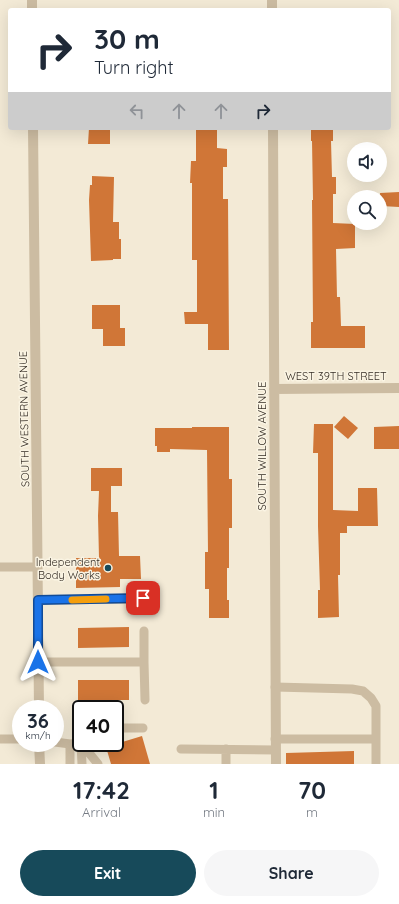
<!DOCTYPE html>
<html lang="en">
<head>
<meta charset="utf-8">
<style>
  :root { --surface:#fff; --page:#f6f6f7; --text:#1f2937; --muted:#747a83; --accent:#174a5a }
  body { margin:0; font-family:Quicksand,sans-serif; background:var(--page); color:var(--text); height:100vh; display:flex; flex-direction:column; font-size:15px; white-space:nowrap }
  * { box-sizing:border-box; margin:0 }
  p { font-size:13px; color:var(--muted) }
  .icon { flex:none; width:22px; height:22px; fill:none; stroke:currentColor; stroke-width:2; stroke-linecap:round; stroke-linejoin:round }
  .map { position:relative; height:764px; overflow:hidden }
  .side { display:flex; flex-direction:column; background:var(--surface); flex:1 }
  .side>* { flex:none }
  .top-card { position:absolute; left:8px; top:8px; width:383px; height:122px; border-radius:4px; box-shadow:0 4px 16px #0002; background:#fff; color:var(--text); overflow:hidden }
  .fabs { position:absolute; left:347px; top:142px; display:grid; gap:8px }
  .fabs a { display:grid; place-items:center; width:40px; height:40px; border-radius:50%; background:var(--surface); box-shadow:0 4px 16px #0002; font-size:20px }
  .speed { position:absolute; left:12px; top:700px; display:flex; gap:8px; font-size:20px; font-weight:700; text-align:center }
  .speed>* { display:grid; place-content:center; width:52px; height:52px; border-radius:50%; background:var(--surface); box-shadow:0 4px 16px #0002; line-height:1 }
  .speed small { font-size:10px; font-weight:400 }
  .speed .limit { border:2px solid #111; border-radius:6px; background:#fff; color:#111 }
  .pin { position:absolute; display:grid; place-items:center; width:34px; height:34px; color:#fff; margin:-17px; border-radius:8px; box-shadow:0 2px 6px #0006 }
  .me { position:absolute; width:44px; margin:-22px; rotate:0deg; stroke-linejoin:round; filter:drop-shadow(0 0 3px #0008) }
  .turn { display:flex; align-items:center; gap:14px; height:84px; padding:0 20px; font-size:18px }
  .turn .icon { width:52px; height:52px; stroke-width:2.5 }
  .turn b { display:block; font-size:28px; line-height:34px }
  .lanes { display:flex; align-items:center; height:38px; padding:0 20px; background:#0003; justify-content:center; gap:20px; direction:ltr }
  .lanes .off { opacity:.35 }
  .eta { display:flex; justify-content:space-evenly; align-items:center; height:68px; text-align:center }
  .eta b { font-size:24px; font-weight:700; line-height:28px }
  .cta { display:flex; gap:8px; margin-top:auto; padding:8px 20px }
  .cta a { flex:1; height:46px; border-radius:24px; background:var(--accent); color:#fff; font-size:16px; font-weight:700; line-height:46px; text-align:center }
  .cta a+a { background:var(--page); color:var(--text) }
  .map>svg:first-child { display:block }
  .building { fill:#d07637 }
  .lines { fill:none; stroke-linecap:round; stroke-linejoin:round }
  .service { stroke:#ccbca2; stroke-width:9 }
  .minor { stroke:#ccbca2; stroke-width:10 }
  .tertiary { stroke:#ccbca2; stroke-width:10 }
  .route-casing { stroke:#114b97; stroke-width:10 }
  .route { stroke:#1a73e8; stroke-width:7 }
  .slow { stroke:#f59e0b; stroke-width:7 }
  .poi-dot { fill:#174a5a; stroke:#faf4e3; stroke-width:1.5 }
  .labels { text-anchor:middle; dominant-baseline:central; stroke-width:3; stroke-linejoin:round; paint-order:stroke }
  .street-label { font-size:11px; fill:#352d25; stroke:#faf4e3 }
  .poi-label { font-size:11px; fill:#352d25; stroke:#faf4e3; text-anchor:end }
</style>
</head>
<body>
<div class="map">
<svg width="399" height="764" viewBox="0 0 399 764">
  <rect width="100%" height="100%" fill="#f3ead6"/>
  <!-- building -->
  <path class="building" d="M89,128H110V144H88Z
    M196,128H217V148L227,149V167H223V199H228L229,350H208V324H185L184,312H197V260H192V183H190L191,161H196Z
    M311,128H333V141H331L332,177H336V194H333V223L355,224V248L336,249L337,297H340L341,326H365V348H311V322H313L312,200H313L312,141H311Z
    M92,176L114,177L113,222H119V239H121V259H113V260L91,261L89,200L90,185H92Z
    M399,192V207L381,206L380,193Z
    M92,305H120V328H125V346H103V329H92Z
    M344,416L358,428L348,439L334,427Z
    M314,424H333V510L358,511V488H377L378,526H347V533H340V575H338L339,617L318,618V590H320L318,526V453H313Z
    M399,426V449H374V427Z
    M192,427H229V479H232V528H229V568H227V600H229V618H209V589H205V552H208L207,450L170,449V452H157V446H155V428H192Z
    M91,468H122V486H111V512H118L119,556H140L141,579H120V587L76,588V558H99L98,516L99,491H91Z
    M129,627V647L78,648V628Z
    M78,680H129V700H78Z
    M142,736L150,764H111L106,747Z
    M354,751V764H286V753Z"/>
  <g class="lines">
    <!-- service -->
    <path class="service" d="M0,567H37
      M38,600L143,599
      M144,631V662
      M38,662H144L145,700
      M275,687L352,689L363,691L371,698L376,706V764
      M115,728H143
      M0,739H21
      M275,739H376
      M55,742L70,744L81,743
      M81,743L98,764
      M81,743L82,764
      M181,749L276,750
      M70,764V744
      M226,764V749"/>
    <!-- minor -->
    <path class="minor" d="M272,0V10
      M273,128L276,764
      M274,389L399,388"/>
    <!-- tertiary -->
    <path class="tertiary" d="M32,0V10
      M33,128L39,709
      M39,743L40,764"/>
  </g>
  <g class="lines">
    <!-- route casing -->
    <g class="route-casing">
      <path id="route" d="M38,662V600L143,598"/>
    </g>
    <!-- route -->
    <use href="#route" class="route"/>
    <!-- slow -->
    <path class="slow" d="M72,600L106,599"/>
  </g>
  <!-- markers -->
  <circle class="poi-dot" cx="108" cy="568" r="4"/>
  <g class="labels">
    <!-- street labels -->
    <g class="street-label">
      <text x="336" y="376">WEST 39TH STREET</text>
      <text transform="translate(24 419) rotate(-91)">SOUTH WESTERN AVENUE</text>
      <text transform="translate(262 446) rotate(-90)">SOUTH WILLOW AVENUE</text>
    </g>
    <!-- poi labels -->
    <g class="poi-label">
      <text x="100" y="562">Independent<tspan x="100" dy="13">Body Works</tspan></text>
    </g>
  </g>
</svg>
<div class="fabs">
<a><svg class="icon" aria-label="sound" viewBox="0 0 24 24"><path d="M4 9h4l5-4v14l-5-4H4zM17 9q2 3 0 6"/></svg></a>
<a><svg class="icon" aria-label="search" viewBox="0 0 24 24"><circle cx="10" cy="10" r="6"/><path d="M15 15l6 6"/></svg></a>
</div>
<div class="speed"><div>36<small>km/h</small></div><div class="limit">40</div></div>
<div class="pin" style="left:143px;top:598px;background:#d93025"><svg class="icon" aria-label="arrive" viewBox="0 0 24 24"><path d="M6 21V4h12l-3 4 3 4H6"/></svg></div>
<svg class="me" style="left:38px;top:662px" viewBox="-20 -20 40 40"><path d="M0-17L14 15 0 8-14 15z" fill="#1a73e8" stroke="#fff" stroke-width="4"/></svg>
<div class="top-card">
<div class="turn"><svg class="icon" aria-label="right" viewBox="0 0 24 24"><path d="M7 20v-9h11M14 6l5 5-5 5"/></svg><div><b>30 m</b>Turn right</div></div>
<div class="lanes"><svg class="icon off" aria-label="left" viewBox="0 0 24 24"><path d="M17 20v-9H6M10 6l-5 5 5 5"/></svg><svg class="icon off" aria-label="ahead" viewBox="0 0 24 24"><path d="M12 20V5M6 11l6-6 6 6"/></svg><svg class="icon off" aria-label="ahead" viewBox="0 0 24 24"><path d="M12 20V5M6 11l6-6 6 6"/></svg><svg class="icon" aria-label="right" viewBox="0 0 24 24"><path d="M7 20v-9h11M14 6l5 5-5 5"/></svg></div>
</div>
</div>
<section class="side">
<div class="eta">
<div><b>17:42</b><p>Arrival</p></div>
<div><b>1</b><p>min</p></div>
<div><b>70</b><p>m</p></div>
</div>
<div class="cta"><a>Exit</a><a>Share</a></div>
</section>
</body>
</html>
